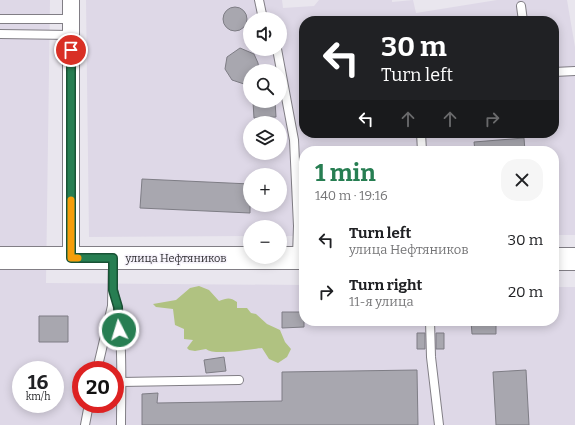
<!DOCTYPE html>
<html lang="en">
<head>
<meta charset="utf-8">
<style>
  :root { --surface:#fff; --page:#f6f6f6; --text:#202124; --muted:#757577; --accent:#277e52 }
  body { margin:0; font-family:Bitter,serif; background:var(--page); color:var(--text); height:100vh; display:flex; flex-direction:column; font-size:15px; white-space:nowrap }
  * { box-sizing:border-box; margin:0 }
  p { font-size:13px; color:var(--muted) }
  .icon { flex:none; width:22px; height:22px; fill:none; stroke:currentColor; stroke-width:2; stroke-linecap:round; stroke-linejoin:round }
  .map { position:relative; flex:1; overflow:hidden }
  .sheet { position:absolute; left:299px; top:146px; width:260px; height:180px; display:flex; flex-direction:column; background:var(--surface); border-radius:16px; box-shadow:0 2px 10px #0003 }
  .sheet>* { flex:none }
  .banner { position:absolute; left:299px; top:16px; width:260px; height:122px; border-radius:16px; box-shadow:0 2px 10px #0003; background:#202124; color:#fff; overflow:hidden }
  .controls { position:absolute; left:243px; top:12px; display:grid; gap:8px }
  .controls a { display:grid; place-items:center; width:44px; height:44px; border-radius:50%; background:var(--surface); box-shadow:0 2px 10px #0003; font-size:20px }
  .speed { position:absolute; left:12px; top:361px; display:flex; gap:8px; font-size:20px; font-weight:700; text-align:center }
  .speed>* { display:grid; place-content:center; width:52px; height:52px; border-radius:50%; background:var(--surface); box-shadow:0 2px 10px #0003; line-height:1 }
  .speed small { font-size:10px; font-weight:400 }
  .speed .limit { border:6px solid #d22; background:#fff; color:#111 }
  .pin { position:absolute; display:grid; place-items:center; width:34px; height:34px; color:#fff; margin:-17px; border:2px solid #fff; border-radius:50%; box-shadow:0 1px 4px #0007 }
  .me { position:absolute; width:44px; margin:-22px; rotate:355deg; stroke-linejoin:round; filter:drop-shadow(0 0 3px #0008) }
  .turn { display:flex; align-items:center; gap:14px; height:84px; padding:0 16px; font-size:18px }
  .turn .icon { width:52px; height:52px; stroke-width:2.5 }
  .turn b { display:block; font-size:28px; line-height:34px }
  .lanes { display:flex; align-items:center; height:38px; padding:0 16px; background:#0003; justify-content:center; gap:20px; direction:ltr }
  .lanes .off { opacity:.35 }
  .round { display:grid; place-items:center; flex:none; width:42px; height:42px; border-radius:16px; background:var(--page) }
  .head { display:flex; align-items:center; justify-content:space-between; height:68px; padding:0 16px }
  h1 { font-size:24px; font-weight:700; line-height:30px; color:var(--accent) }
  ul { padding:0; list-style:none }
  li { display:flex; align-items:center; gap:12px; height:52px; padding:0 16px }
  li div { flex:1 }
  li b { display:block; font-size:15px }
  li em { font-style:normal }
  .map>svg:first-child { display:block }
  .built { fill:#ded8e7; fill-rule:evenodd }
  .forest { fill:#b0c281 }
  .building { fill:#a8a7af; stroke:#7e7d85 }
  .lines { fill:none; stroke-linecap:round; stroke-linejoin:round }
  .lane-casing { stroke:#817e85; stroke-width:10 }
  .street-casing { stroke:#817e85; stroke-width:18 }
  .secondary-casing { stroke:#817e85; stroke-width:24 }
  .lane { stroke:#fff; stroke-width:8 }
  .street { stroke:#fff; stroke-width:16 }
  .secondary { stroke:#fff; stroke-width:22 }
  .route-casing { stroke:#195235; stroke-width:10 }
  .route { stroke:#277e52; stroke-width:7 }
  .slow { stroke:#f59e0b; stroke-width:7 }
  .labels { text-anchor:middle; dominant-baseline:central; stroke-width:3; stroke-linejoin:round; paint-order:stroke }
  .street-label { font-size:11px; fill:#2f2e31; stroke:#f6f3fb }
</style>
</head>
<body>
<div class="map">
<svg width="575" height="425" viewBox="0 0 575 425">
  <rect width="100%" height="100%" fill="#e9e6ee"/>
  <!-- built -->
  <path class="built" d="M0,0H50L46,283L304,285V321H554V287H575V425H0ZM21,370H55V404H21ZM81,370H115V404H81Z
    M86,0H282L283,8L314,6L319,0H392V2L413,0L416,13L497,0H567L575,47V235H554V151H304V236H280V227H250V236L89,237ZM250,19H280V49H250ZM304,21H554V133H304ZM250,71H280V101H250ZM250,123H280V153H250ZM250,175H280V205H250Z"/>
  <!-- forest -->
  <path class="forest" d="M199,286L209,290L219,301C227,298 230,297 237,302V308H247L251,313L256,314L267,324L280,330L285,342L291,349L287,357L278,363L269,359L262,348C250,349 214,356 206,349L195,351L189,350L187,348L193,340L184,339V329L175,325L173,309L156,307L153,304L176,300L190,288Z"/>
  <!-- building -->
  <path class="building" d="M223 19a12 12 0 1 1 24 0a12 12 0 1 1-24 0Z
    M240,48L254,54L258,63L259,71H250V81L244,84L232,80L225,69L227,57Z
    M275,101L276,117L254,118L253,102Z
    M524,138L525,151H475L474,142Z
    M142,179L250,184V213L140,208Z
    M282,312H304V327L282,328Z
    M39,316H68V342H39Z
    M471,321H496V334H472Z
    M417,333H425V349H417Z
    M436,333H444V349H436Z
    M224,357L226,371L206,373L204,360Z
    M417,370L418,425H142V394L158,393L157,403L282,401V372Z
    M526,370L529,425H496L493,372Z"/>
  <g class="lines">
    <!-- lane casing -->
    <g class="lane-casing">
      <path id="lane" d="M259,0L263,19
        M521,6L523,21
        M0,19H71
        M0,34L71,35
        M277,49L294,140L298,226L297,256
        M554,72L575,71
        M421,133L422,151
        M113,290C124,334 121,381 121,425
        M430,321L431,357L439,425
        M97,370L112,306L113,258
        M121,382L239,380
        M85,425L89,404"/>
    </g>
    <!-- street casing -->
    <g class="street-casing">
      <path id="street" d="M71,258V0"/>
    </g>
    <!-- secondary casing -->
    <g class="secondary-casing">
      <path id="secondary" d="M0,258H304
        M554,259H575"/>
    </g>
    <!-- lane -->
    <use href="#lane" class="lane"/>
    <!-- street -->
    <use href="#street" class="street"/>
    <!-- secondary -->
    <use href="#secondary" class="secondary"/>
  </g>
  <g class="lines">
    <!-- route casing -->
    <g class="route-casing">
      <path id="route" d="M71,50V258H113V290L118,307L119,330"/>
    </g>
    <!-- route -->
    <use href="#route" class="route"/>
    <!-- slow -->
    <path class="slow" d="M71,200V258H78"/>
  </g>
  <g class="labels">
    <!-- street labels -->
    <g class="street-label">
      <text x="176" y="258">улица Нефтяников</text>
    </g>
  </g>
</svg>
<div class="controls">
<a><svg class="icon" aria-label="sound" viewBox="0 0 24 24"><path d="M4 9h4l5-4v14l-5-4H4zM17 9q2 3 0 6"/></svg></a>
<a><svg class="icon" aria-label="search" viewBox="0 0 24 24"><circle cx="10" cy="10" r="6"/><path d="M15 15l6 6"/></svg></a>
<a><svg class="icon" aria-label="layers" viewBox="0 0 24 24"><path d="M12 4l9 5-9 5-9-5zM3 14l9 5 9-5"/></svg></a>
<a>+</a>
<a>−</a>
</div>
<div class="speed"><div>16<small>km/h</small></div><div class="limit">20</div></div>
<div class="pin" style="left:71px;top:50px;background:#d93025"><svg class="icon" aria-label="arrive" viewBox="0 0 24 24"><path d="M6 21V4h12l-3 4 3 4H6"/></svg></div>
<svg class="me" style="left:119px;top:330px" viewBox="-20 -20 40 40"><circle r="17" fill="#277e52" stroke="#fff" stroke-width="3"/><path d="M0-11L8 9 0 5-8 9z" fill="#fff"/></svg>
<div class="banner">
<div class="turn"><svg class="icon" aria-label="left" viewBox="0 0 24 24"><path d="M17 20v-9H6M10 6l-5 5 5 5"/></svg><div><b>30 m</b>Turn left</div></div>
<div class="lanes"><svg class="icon" aria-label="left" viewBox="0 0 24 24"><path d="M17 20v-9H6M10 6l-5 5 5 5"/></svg><svg class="icon off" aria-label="ahead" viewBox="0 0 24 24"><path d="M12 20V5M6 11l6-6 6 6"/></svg><svg class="icon off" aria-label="ahead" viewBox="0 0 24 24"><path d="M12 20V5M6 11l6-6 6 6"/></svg><svg class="icon off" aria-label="right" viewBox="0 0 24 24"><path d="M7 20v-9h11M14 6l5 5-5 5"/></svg></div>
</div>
<section class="sheet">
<div class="head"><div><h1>1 min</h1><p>140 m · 19:16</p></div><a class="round"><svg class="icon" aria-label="close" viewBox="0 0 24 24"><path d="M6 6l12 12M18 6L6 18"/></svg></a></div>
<ul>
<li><svg class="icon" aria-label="left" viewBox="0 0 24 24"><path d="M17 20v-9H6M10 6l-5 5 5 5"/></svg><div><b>Turn left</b><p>улица Нефтяников</p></div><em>30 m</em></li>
<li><svg class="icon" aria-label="right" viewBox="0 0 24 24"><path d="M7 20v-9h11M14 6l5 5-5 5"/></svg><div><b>Turn right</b><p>11-я улица</p></div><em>20 m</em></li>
</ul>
</section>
</div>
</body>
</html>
